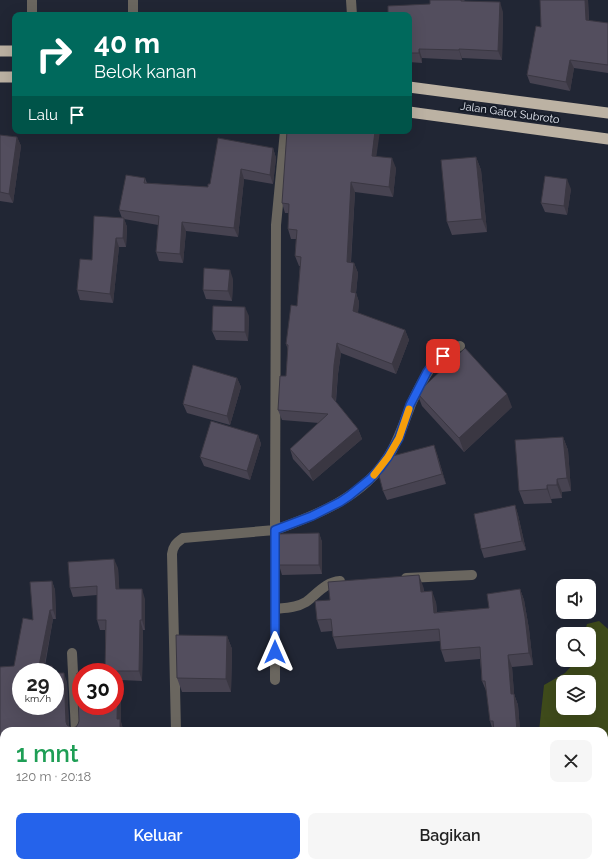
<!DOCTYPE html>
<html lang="id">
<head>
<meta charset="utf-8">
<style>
  :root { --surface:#fff; --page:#f6f6f6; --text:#222; --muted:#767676; --accent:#2563eb }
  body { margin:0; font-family:Raleway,sans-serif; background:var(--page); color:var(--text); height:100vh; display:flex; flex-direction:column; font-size:15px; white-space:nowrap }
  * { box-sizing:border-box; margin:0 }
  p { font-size:13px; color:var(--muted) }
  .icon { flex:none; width:22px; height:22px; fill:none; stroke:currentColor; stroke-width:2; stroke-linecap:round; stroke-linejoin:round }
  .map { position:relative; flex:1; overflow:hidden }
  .drawer { position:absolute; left:0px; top:727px; width:608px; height:140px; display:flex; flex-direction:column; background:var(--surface); border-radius:12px 12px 0 0; box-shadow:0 4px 16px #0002 }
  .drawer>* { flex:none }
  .guide { position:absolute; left:12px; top:12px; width:400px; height:122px; border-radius:8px; box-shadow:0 4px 16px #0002; background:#00695c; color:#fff; overflow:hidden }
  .tools { position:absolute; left:556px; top:579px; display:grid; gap:8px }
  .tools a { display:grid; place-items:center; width:40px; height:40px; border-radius:8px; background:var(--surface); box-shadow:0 4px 16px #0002; font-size:20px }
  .speed { position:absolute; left:12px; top:663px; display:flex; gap:8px; font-size:20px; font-weight:700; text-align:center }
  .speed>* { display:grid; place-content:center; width:52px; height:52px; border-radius:50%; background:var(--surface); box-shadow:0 4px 16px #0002; line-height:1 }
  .speed small { font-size:10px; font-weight:400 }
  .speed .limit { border:6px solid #d22; background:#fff; color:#111 }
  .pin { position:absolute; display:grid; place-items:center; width:34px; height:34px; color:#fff; margin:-17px; border-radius:8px; box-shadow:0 2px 6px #0006 }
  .me { position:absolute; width:44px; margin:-22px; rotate:0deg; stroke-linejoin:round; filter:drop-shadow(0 0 3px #0008) }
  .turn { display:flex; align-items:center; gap:14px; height:84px; padding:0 16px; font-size:18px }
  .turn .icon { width:52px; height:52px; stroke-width:2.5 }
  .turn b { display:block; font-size:28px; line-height:34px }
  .then { display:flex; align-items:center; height:38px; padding:0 16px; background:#0003; gap:8px; font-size:15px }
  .round { display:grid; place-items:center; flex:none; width:42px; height:42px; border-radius:8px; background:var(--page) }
  .headline { display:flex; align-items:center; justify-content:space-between; height:68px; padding:0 16px }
  h1 { font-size:24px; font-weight:600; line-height:30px; color:#1e9e55 }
  .cta { display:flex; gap:8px; margin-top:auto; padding:8px 16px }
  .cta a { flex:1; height:46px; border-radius:8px; background:var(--accent); color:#fff; font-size:16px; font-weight:600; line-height:46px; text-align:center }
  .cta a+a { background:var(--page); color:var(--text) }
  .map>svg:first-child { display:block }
  .green { fill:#3f4b1b; fill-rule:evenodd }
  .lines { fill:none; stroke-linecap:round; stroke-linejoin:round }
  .service { stroke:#6a665f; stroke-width:10 }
  .minor { stroke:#6a665f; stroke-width:10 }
  .tertiary { stroke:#6a665f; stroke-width:10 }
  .trunk { stroke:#bcb2a3; stroke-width:11 }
  .wall { fill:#474351 }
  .shaded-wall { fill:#3a3742 }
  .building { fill:#534e5e; stroke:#3a3742 }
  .route-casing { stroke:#184099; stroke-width:10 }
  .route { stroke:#2563eb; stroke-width:7 }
  .slow { stroke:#f59e0b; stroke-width:7 }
  .labels { text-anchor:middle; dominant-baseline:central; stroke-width:4; stroke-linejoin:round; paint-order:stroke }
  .street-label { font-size:11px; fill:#e2e6ef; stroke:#171d29 }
</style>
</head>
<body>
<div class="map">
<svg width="608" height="867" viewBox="0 0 608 867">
  <rect width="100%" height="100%" fill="#212634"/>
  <!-- green -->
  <path class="green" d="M599,621L608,629V867H471L472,863H604V731H539L544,685L565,673L577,660H589V634H584L587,624ZM563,682H589V708H563Z"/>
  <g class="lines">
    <!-- service -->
    <path class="service" d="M133,0V15
      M32,15V0"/>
    <!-- minor -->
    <path class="minor" d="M406,578L472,575
      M275,609C285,608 296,608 306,602C317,594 325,582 340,581
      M72,653L76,731
      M275,680V530C317,515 363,497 388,457C398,442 403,425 410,407C412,401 416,394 419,388C423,380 427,372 433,365C441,357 451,351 460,346
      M176,731L172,554C173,546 176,543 183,538L275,530L276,225L285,131
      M0,837L4,836
      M135,863V867"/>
    <!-- tertiary -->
    <path class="tertiary" d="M351,0L352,15"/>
    <!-- trunk -->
    <path class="trunk" d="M0,51H15
      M0,77H15
      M409,87L608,113
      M409,112L608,139"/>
  </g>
  <!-- wall -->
  <path class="wall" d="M430,0H465L464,1L503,12L502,60L462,58V60L422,58V63L409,62V15L430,4Z
    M540,0H588L589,21L608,23V73L574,68L570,91L530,83L527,75L541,27Z
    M0,135L17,137L21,146L13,203L0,201Z
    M273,148L276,158L273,184L244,179L238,237L186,231L183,263L159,261L156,252L158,225L124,219L127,227L126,247H119L113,303L80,300L77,290L92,260L122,218L119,210L145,178L147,183L208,187L210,184Z
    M377,156L396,168L393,197L355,192L351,263H354L358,273L356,293L359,302L358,313L405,330L409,340L396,374L341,353L338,374L336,402L358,429L362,439L313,481L293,459L290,449L319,423L282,420L278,410L286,376L288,350L286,344L297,306L300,266H299L295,256L296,239H291L288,229L289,213H285L282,203Z
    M476,157L481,170L487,232L452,235L447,222Z
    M571,189L567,215L545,212L541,203Z
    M233,279L232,301L206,299L203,290Z
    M249,316L248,341L216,340L212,331Z
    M237,378L241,387L230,425L187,413L183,404Z
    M417,393L512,407L464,452L422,406Z
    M258,435L261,444L250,480L204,466L200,457Z
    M563,437L568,450L571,491L562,492V498L551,499L552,503L524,504L519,491Z
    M437,454L446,484L387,500L383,491Z
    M515,505L518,515L526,550L484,558L481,549Z
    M319,533L322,542V574L282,575L279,565Z
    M118,568L119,589L145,599V630H143L142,681L121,680V722L123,729V731H4V819H0V667L14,666L33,620L52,581L55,590L56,619H53L45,666H52L55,672H21L67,682L69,726L72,728L76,727L115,706V672H105V630H100L97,620V595L73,597L70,588Z
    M423,586L424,591L436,602L437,612L489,608L520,589L524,600L529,629L533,665L512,667L514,694L518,705L520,731H493L490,721L487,693L482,681L480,659L445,662L441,650L440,641L337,649L333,637L332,631L321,632L317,620L330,600Z
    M227,636L232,649L231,692H182L177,678Z
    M76,863H128L129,867H76Z
    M136,863H181V867H138Z"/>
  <!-- shaded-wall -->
  <path class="shaded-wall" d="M585,0H588L589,29L586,20Z
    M500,2L503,12L502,60L498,51Z
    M419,49L422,58V63L419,53Z
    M459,49L462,58V60L459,50Z
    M570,60L574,68L570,91L566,82Z
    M375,131H380L375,166L372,156Z
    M17,137L21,146L13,203L9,194Z
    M273,148L276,158L273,184L270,175Z
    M476,157L481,170L487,232L482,219Z
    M392,158L396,168L393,197L389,187Z
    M241,169L244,179L238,237L234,228Z
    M567,179L571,189L567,215L564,206Z
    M351,182L355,192L350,272L347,262Z
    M124,218L127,227L126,247L123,238Z
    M182,222L186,231L183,263L180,254Z
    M116,238L119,247L113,303L110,294Z
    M354,263L358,273L356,293L359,302L357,321L353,311L351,292Z
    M230,270L233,279L232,301L228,291Z
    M245,307L249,316L248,341L245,332Z
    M405,330L409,340L396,374L392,364Z
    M337,343L341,353L338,374L335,407L332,397L334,365Z
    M237,378L241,387L230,425L227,416Z
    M507,394L512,407L464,452L459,438Z
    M358,429L362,439L313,481L309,471Z
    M258,435L261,444L250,480L247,471Z
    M563,437L568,450L571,491L567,478Z
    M434,445L437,454L446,484L442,474Z
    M557,479L562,492V498L557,485Z
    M547,485L551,499L552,503L547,489Z
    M515,505L518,515L526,550L522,541Z
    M319,533L322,542V574L319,565Z
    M114,559L118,568L120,599L116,589Z
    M419,575L423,586L425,603L421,592Z
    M52,581L55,590L56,619L53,610Z
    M142,589L145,599V630L142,620Z
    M520,589L524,600L529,629L533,665L529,653Z
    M432,591L436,602L438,624L434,613Z
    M50,610L53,619L43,672L39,666Z
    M140,620L143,630L142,681L139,671Z
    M227,636L232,649L231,692L226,679Z
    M508,655L512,667L515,705L511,694Z
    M52,666L55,672H52Z
    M64,673L67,682L69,731L66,722Z
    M118,673L121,683V722L123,729V731H120L117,719Z
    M514,694L518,705L520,731H517Z
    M2,861L4,867H2Z
    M372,863H377V867H372Z"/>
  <!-- building -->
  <path class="building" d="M430,0H461V1L500,2L498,51L459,49V50L419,49V53H409V15H388V6L430,4Z
    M540,0H585L586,20L608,23V65L570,60L566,82L527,75L536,26L541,27Z
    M287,131H375L372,156L392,158L389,187L351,182L347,262L354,263L351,292L356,293L353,311L405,330L392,364L337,343L334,365L332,397L358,429L309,471L290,449L328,414L278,410L280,376H286L288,345L286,344L291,305L297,306L301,257L295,256L297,230L288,229L289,204L282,203Z
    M0,135L17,137L9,194L0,192Z
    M218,138L273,148L270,175L241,169L234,228L182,222L180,254L156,252L159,216L119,210L126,175L145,178L144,183L208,187V184H210Z
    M476,157L482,219L447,222L441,160Z
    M545,176L567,179L564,206L541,203Z
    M94,216L124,218L123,238H116L110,294L77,290L80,259L92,260Z
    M204,268L230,270L228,291L203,290Z
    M213,306L245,307V332L212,331Z
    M465,348L507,394L459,438L417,393Z
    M193,365L237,378L227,416L183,404Z
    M211,421L258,435L247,471L200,457Z
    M563,437L567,478L557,479V485H547V489L519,491L515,440Z
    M434,445L442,474L383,491L377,468L385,458Z
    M515,505L522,541L481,549L474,514Z
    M319,533V565H279L278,534Z
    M114,559L116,589H142V620H140L139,671H105L106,620H97V586L70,588L68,562Z
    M419,575L421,592L432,591L434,613L489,608L487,594L520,589L525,617L529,653L508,655L511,694H514L517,731H494L493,721H490L485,681H482L480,647L441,650L439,629L333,637L331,619L317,620L315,601L330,600L328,582Z
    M52,581L53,610H50L39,666H52V672H21V706H55V673H64L66,722L67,725L72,728L76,727L78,724L79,721L77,673H81V706H115V673H118L117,719H120V731H4V809H0V667L14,666L23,618L33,620L30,582Z
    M176,635L227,636L226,679L177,678Z
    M0,861H2V867H0Z
    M76,863H124L114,864L115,867H76Z
    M235,863H272V867H235Z
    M355,863H372V867H354Z"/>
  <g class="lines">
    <!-- route casing -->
    <g class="route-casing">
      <path id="route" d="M275,652V530L312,516L340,502L349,496L370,479L380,468L388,457L399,438L410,405L427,372L433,364L443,356"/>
    </g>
    <!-- route -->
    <use href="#route" class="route"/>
    <!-- slow -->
    <path class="slow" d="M374,475L388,457L399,438L409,409"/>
  </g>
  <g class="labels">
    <!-- street labels -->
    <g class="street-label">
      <text transform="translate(510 113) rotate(8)">Jalan Gatot Subroto</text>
    </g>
  </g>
</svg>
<div class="tools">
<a><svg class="icon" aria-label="sound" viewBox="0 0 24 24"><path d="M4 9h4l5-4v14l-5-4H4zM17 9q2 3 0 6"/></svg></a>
<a><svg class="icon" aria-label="search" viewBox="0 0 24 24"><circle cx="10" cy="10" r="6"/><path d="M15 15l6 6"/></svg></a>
<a><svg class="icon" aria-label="layers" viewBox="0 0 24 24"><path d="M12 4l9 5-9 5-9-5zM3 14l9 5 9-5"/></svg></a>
</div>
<div class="speed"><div>29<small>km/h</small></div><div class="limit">30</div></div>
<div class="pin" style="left:443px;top:356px;background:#d93025"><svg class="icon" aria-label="arrive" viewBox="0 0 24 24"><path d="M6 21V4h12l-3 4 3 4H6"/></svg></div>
<svg class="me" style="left:275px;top:652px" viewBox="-20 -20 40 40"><path d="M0-17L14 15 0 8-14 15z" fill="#2563eb" stroke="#fff" stroke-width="4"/></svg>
<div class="guide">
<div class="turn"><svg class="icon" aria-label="right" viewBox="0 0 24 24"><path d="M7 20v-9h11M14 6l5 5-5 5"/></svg><div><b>40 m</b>Belok kanan</div></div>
<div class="then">Lalu<svg class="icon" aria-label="arrive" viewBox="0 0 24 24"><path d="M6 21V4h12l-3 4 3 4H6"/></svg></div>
</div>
<section class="drawer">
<div class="headline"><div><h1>1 mnt</h1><p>120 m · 20:18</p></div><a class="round"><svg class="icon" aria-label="close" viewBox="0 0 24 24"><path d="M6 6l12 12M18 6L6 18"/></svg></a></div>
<div class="cta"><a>Keluar</a><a>Bagikan</a></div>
</section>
</div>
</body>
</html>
